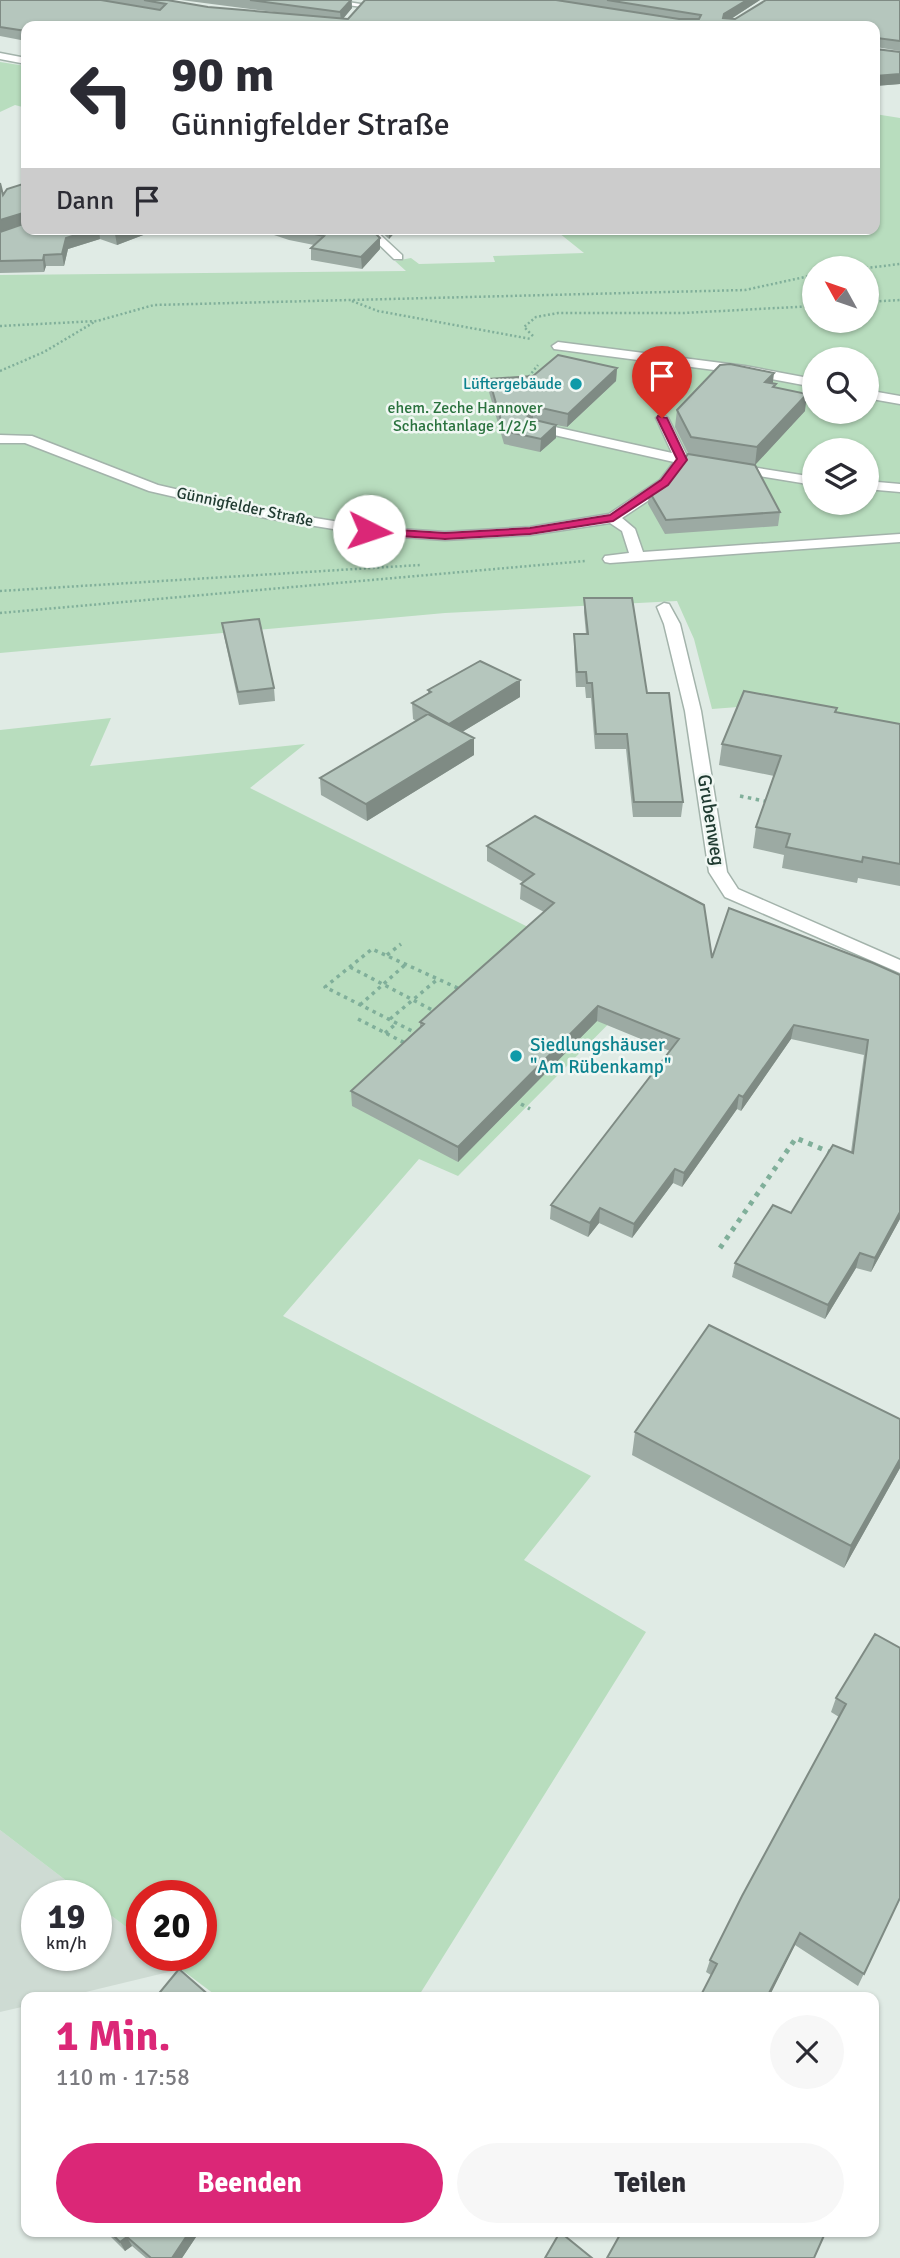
<!DOCTYPE html>
<html lang="de">
<head>
<meta charset="utf-8">
<style>
  :root { --surface:#fff; --page:#f7f7f7; --text:#2b2b33; --muted:#7c7c81; --accent:#db2777 }
  body { margin:0; font-family:Signika,sans-serif; background:var(--page); color:var(--text); height:100vh; display:flex; flex-direction:column; font-size:26px; white-space:nowrap }
  * { box-sizing:border-box; margin:0 }
  p { font-size:23px; color:var(--muted) }
  .icon { flex:none; width:38px; height:38px; fill:none; stroke:currentColor; stroke-width:2; stroke-linecap:round; stroke-linejoin:round }
  .map { position:relative; flex:1; overflow:hidden }
  .panel { position:absolute; left:21px; top:1992px; width:858px; height:245px; display:flex; flex-direction:column; background:var(--surface); border-radius:14px; box-shadow:0 2px 5px #0004 }
  .panel>* { flex:none }
  .guide { position:absolute; left:21px; top:21px; width:859px; height:214px; border-radius:14px; box-shadow:0 2px 5px #0004; background:#fff; color:var(--text); overflow:hidden }
  .needle { width:46px; rotate:310deg }
  .tools { position:absolute; left:802px; top:256px; display:grid; gap:14px }
  .tools a { display:grid; place-items:center; width:77px; height:77px; border-radius:50%; background:var(--surface); box-shadow:0 2px 5px #0004; font-size:35px }
  .speed { position:absolute; left:21px; top:1880px; display:flex; gap:14px; font-size:35px; font-weight:700; text-align:center }
  .speed>* { display:grid; place-content:center; width:91px; height:91px; border-radius:50%; background:var(--surface); box-shadow:0 2px 5px #0004; line-height:1 }
  .speed small { font-size:18px; font-weight:400 }
  .speed .limit { border:10px solid #d22; background:#fff; color:#111 }
  .pin { position:absolute; display:grid; place-items:center; width:60px; height:60px; color:#fff; margin:-72px -30px; border-radius:50% 50% 50% 0; rotate:-45deg; box-shadow:0 0 7px #0007 }
  .pin .icon { rotate:45deg }
  .me { position:absolute; width:77px; margin:-38px; rotate:94deg; stroke-linejoin:round; filter:drop-shadow(0 0 5px #0008) }
  .turn { display:flex; align-items:center; gap:24px; height:147px; padding:0 35px; font-size:32px }
  .turn .icon { width:91px; height:91px; stroke-width:2.5 }
  .turn b { display:block; font-size:49px; line-height:60px }
  .then { display:flex; align-items:center; height:66px; padding:0 35px; background:#0003; gap:14px; font-size:26px }
  .round { display:grid; place-items:center; flex:none; width:74px; height:74px; border-radius:37px; background:var(--page) }
  .overview { display:flex; align-items:center; justify-content:space-between; height:119px; padding:0 35px }
  h1 { font-size:42px; font-weight:700; line-height:52px; color:var(--accent) }
  .primary-button { display:flex; gap:14px; margin-top:auto; padding:14px 35px }
  .primary-button a { flex:1; height:80px; border-radius:42px; background:var(--accent); color:#fff; font-size:28px; font-weight:700; line-height:80px; text-align:center }
  .primary-button a+a { background:var(--page); color:var(--text) }
  .map>svg:first-child { display:block }
  .built { fill:#cedbd3 }
  .green { fill:#b8ddbe; fill-rule:evenodd }
  .lines { fill:none; stroke-linecap:round; stroke-linejoin:round }
  .service-casing { stroke:#a3b3ab; stroke-width:3 }
  .minor-casing { stroke:#a3b3ab; stroke-width:3 }
  .path-far2 { stroke:#80af9a; stroke-width:2.5; stroke-dasharray:2 2.5; stroke-linecap:butt }
  .path-far1 { stroke:#80af9a; stroke-width:3.5; stroke-dasharray:3.5 4.5; stroke-linecap:butt }
  .path { stroke:#80af9a; stroke-width:5; stroke-dasharray:4.5 6; stroke-linecap:butt }
  .service { fill:#fff; fill-rule:evenodd }
  .minor { fill:#fff; fill-rule:evenodd }
  .wall { fill:#9caaa3 }
  .shaded-wall { fill:#7f8b84 }
  .building { fill:#b5c6bd; stroke:#7f8b84; stroke-width:2 }
  .route { fill:#db2777; stroke:#8e194d; stroke-width:2 }
  .culture-dot { fill:#0f9aa8; stroke:#f0f7f3; stroke-width:2.5 }
  .labels { text-anchor:middle; dominant-baseline:central; stroke-width:5; stroke-linejoin:round; paint-order:stroke }
  .far-culture-label { font-size:16px; fill:#0d838f; stroke:#f0f7f3; text-anchor:end }
  .far-park-label { font-size:16px; fill:#2a723e; stroke:#f0f7f3 }
  .far-street-label { font-size:16px; fill:#203b31; stroke:#f0f7f3 }
  .street-label { font-size:19px; fill:#203b31; stroke:#f0f7f3 }
  .culture-label { font-size:19px; fill:#0d838f; stroke:#f0f7f3; text-anchor:start }
</style>
</head>
<body>
<div class="map">
<svg width="900" height="2258" viewBox="0 0 900 2258">
  <rect width="100%" height="100%" fill="#e0ebe5"/>
  <!-- built -->
  <path class="built" d="M0,1830L85,1895H37V1955H96V1904L142,1939V1955H162L181,1969L65,1997H26V2006L0,2012Z"/>
  <!-- green -->
  <path class="green" d="M0,62L26,66V108L15,105L0,112Z
    M875,114L900,118V726L778,704L712,709L694,639L677,601L445,613L0,653V275L406,271L395,261L411,258L419,264L495,262L493,256L584,253L554,229H875ZM814,268H866V320H814ZM814,359H866V411H814ZM814,450H866V502H814Z
    M111,718L90,766L305,744L250,788L646,986L458,1176L419,1159L283,1316L591,1476L524,1560L646,1632L418,1997H218L162,1955H201V1895H142V1939L96,1904V1895H85L0,1830V730Z"/>
  <g class="lines">
    <!-- service casing -->
    <g class="service-casing">
      <path id="service" d="M306,0H335L367,5L363,7Z
        M363,229H374L402,255V259H394Z
        M558,342L745,366L814,379V387L745,374L554,349L552,346Z
        M866,390L900,396V404L866,398Z
        M662,414L668,418L687,456L701,462L694,466L686,464L670,486L622,518L635,529L643,552L900,534V542L610,563L605,562L603,559L605,556L629,553L622,531L610,523L530,535L445,540L370,535L266,518L149,491L25,443H0V435L32,436L158,485L266,510L370,527L445,532L530,527L609,514L660,480L674,462L532,430L526,426L532,422L672,453L656,418Z
        M733,464L814,477V485L728,471L726,468Z
        M866,481L900,484V492L866,489Z"/>
    </g>
    <!-- minor casing -->
    <g class="minor-casing">
      <path id="minor" d="M0,53L26,58V64L0,59Z
        M664,603L669,604L680,624L701,711L727,872L738,889L900,960V973L725,897L709,872L685,711L664,624L657,607Z"/>
    </g>
    <!-- path-far2 -->
    <path class="path-far2" d="M866,268L900,264
      M352,301L378,311L531,339
      M866,302L900,300
      M0,326L97,321L154,305L745,290L814,275
      M533,336L524,327L536,317L558,313H684L814,306
      M0,371L44,352L96,321
      M526,380L538,365
      M0,591L420,565
      M0,613L585,561"/>
    <!-- path-far1 -->
    <path class="path-far1" d="M740,796L769,802
      M387,955L401,944
      M350,967L436,1012
      M360,1005L406,964
      M358,1019L405,1043
      M390,1019L439,978
      M385,1033L397,1023
      M414,1035L416,1033L325,987L372,949L462,990
      M571,1043L586,1050
      M514,1100L530,1109"/>
    <!-- path -->
    <path class="path" d="M720,1248L796,1138L834,1154"/>
    <!-- service -->
    <use href="#service" class="service"/>
    <!-- minor -->
    <use href="#minor" class="minor"/>
  </g>
  <!-- wall -->
  <path class="wall" d="M0,0H167L208,7L282,13L181,0H352V8L343,19H348L365,0H760L731,19H735L900,0V51L876,47V49L900,52V84L875,86V26H26V41L0,36Z
    M0,183L3,195L26,183V229H159L117,245L100,239L68,249L64,266H46L44,272L0,273Z
    M256,229H371L380,238V249L362,269L311,260V248L314,245L289,240Z
    M378,229H398L389,239Z
    M617,368L616,381L567,427L556,425V438L540,452L504,444L489,392V379L533,376Z
    M773,384L775,388L805,411L755,465L780,512L778,526L665,534L648,504L649,491L673,475L689,455L675,427L677,410Z
    M584,598L647,693L683,802L681,817H633L626,749H595L591,698H586L585,687H576L574,649V634H586L584,612Z
    M222,623L274,688L275,701L239,705L224,636Z
    M520,680V697L462,732L474,738V755L367,821L321,795L320,778L416,721L413,719L412,703L428,693V690Z
    M836,712L900,724V886L858,878L857,883L782,868L784,855L753,848L756,827L774,776L719,765L722,744Z
    M487,846L712,958L900,975V1219L871,1272L856,1268L825,1319L732,1277L735,1263L791,1213L851,1152L864,1055L791,1039L741,1111L737,1109L682,1187L673,1183L632,1238L599,1223L588,1237L550,1219L551,1205L670,1051L597,1021L458,1162L352,1106L351,1091L420,1027V1022L544,912L520,899L521,884L523,882L487,861Z
    M900,1419V1468L844,1568L632,1455L635,1432Z
    M875,1634L900,1898L858,1986L795,1945L769,1997H700L711,1975L706,1972L710,1960L839,1717L831,1712L836,1698Z
    M105,2231H200L182,2258H146L132,2246L125,2251Z"/>
  <!-- shaded-wall -->
  <path class="shaded-wall" d="M351,0L352,8L341,21L340,12Z
    M747,0H760L723,24L724,14Z
    M900,74V84L875,86V76Z
    M23,213L25,224L0,232V220Z
    M94,229H99L100,239L68,249L64,266L62,254L66,238Z
    M127,229H159L117,245L115,234Z
    M389,229H398L389,239Z
    M380,238V249L362,269L361,257Z
    M44,255L46,266L44,272L43,260Z
    M617,368L616,381L567,427L568,414Z
    M774,373L772,390L765,382Z
    M807,394L805,411L755,465L757,447Z
    M533,406V419L524,413L525,410Z
    M556,425V438L540,452L541,439Z
    M520,680V697L449,740V724Z
    M474,738V755L367,821L366,804Z
    M598,1006L597,1021L458,1162V1147Z
    M794,1025L791,1039L741,1111L743,1097Z
    M739,1095L737,1109L682,1187L684,1173Z
    M675,1169L673,1183L632,1238L634,1224Z
    M600,1208L599,1223L588,1237L590,1223Z
    M900,1212V1219L871,1272L875,1258Z
    M860,1253L856,1268L825,1319L828,1305Z
    M900,1459V1468L844,1568L851,1546Z
    M800,1933L795,1945L769,1997H767Z
    M190,2231H200L182,2258H172Z
    M127,2237L132,2246L125,2251L120,2242Z"/>
  <!-- building -->
  <path class="building" d="M0,0H101L160,10L166,4L144,0H167L208,7L348,19L365,0H556L679,19H699L701,15L607,0H747L724,14L723,18L735,19L766,0H900V41L877,38L875,39V26H26V31L0,27Z
    M250,0H351L340,12Z
    M875,45L876,49L900,52V74L875,76Z
    M0,183L3,195L7,189L26,183V214L23,213L0,220Z
    M26,223V229H94L66,238L62,254L44,255L43,260L0,261V232Z
    M103,229H127L115,234Z
    M291,229H371L380,238L361,257L311,248L324,236Z
    M558,355L617,368L568,414L533,406L525,410L524,413L531,419L556,425L541,439L504,431L489,379L533,376Z
    M730,364L774,373L765,382L776,384L773,387L807,394L757,447L691,437L677,410L720,365Z
    M688,454L755,465L780,512L666,520L649,491L673,475Z
    M584,598H632L647,693H669L683,802H634L627,734H596L592,683H587L586,672H577L574,634H588Z
    M259,619L274,688L238,692L222,623Z
    M480,661L520,680L449,724L412,703L431,692L428,690Z
    M744,691L837,708L835,712L900,724V864L863,857L862,862L786,847L790,834L756,827L781,756L722,744Z
    M428,714L474,738L366,804L320,778Z
    M535,816L704,905L712,958L729,908L873,963L900,975V1212L875,1258L860,1253L828,1305L735,1263L773,1205L791,1213L833,1145L853,1153L868,1040L794,1025L743,1097L739,1095L684,1173L675,1169L634,1224L600,1208L590,1223L551,1205L679,1039L598,1006L458,1147L351,1091L424,1024L420,1022L554,903L521,884L534,874L487,846Z
    M709,1325L900,1419V1459L851,1546L635,1432Z
    M875,1634L900,1648V1898L864,1974L800,1933L767,1997H700L717,1964L710,1960L742,1896L846,1704L836,1698Z
    M179,1969L211,1997H156Z
    M109,2231H190L172,2258H151L127,2237L120,2242Z
    M622,2231H826L814,2258H607Z
    M560,2232L592,2258H545Z"/>
  <!-- route -->
  <path class="route" d="M658,416L667,418L687,460L668,485L613,521L530,534L445,539L369,534L364,531L369,528L445,533L530,528L610,515L661,480L677,459L657,418Z"/>
  <!-- markers -->
  <g class="culture-dot">
    <circle cx="576" cy="384" r="7"/>
    <circle cx="516" cy="1056" r="7"/>
  </g>
  <g class="labels">
    <!-- far-culture labels -->
    <g class="far-culture-label">
      <text x="562" y="384">Lüftergebäude</text>
    </g>
    <!-- far-park labels -->
    <g class="far-park-label">
      <text x="465" y="408">ehem. Zeche Hannover<tspan x="465" dy="18">Schachtanlage 1/2/5</tspan></text>
    </g>
    <!-- far-street labels -->
    <g class="far-street-label">
      <text transform="translate(245 507) rotate(12)">Günnigfelder Straße</text>
    </g>
    <!-- street labels -->
    <g class="street-label">
      <text transform="translate(711 820) rotate(81)">Grubenweg</text>
    </g>
    <!-- culture labels -->
    <g class="culture-label">
      <text x="530" y="1045">Siedlungshäuser<tspan x="530" dy="22">"Am Rübenkamp"</tspan></text>
    </g>
  </g>
</svg>
<div class="tools">
<a><svg class="needle" viewBox="-14 -14 28 28"><path d="M0-13l5 13h-10z" fill="#e53935"/><path d="M0 13l5-13h-10z" fill="#7c7c81"/></svg></a>
<a><svg class="icon" aria-label="search" viewBox="0 0 24 24"><circle cx="10" cy="10" r="6"/><path d="M15 15l6 6"/></svg></a>
<a><svg class="icon" aria-label="layers" viewBox="0 0 24 24"><path d="M12 4l9 5-9 5-9-5zM3 14l9 5 9-5"/></svg></a>
</div>
<div class="speed"><div>19<small>km/h</small></div><div class="limit">20</div></div>
<div class="pin" style="left:662px;top:418px;background:#d93025"><svg class="icon" aria-label="arrive" viewBox="0 0 24 24"><path d="M6 21V4h12l-3 4 3 4H6"/></svg></div>
<svg class="me" style="left:369px;top:531px" viewBox="-20 -20 40 40"><circle r="19" fill="#fff"/><path d="M0-13L10 11 0 6-10 11z" fill="#db2777"/></svg>
<div class="guide">
<div class="turn"><svg class="icon" aria-label="left" viewBox="0 0 24 24"><path d="M17 20v-9H6M10 6l-5 5 5 5"/></svg><div><b>90 m</b>Günnigfelder Straße</div></div>
<div class="then">Dann<svg class="icon" aria-label="arrive" viewBox="0 0 24 24"><path d="M6 21V4h12l-3 4 3 4H6"/></svg></div>
</div>
<section class="panel">
<div class="overview"><div><h1>1 Min.</h1><p>110 m · 17:58</p></div><a class="round"><svg class="icon" aria-label="close" viewBox="0 0 24 24"><path d="M6 6l12 12M18 6L6 18"/></svg></a></div>
<div class="primary-button"><a>Beenden</a><a>Teilen</a></div>
</section>
</div>
</body>
</html>
